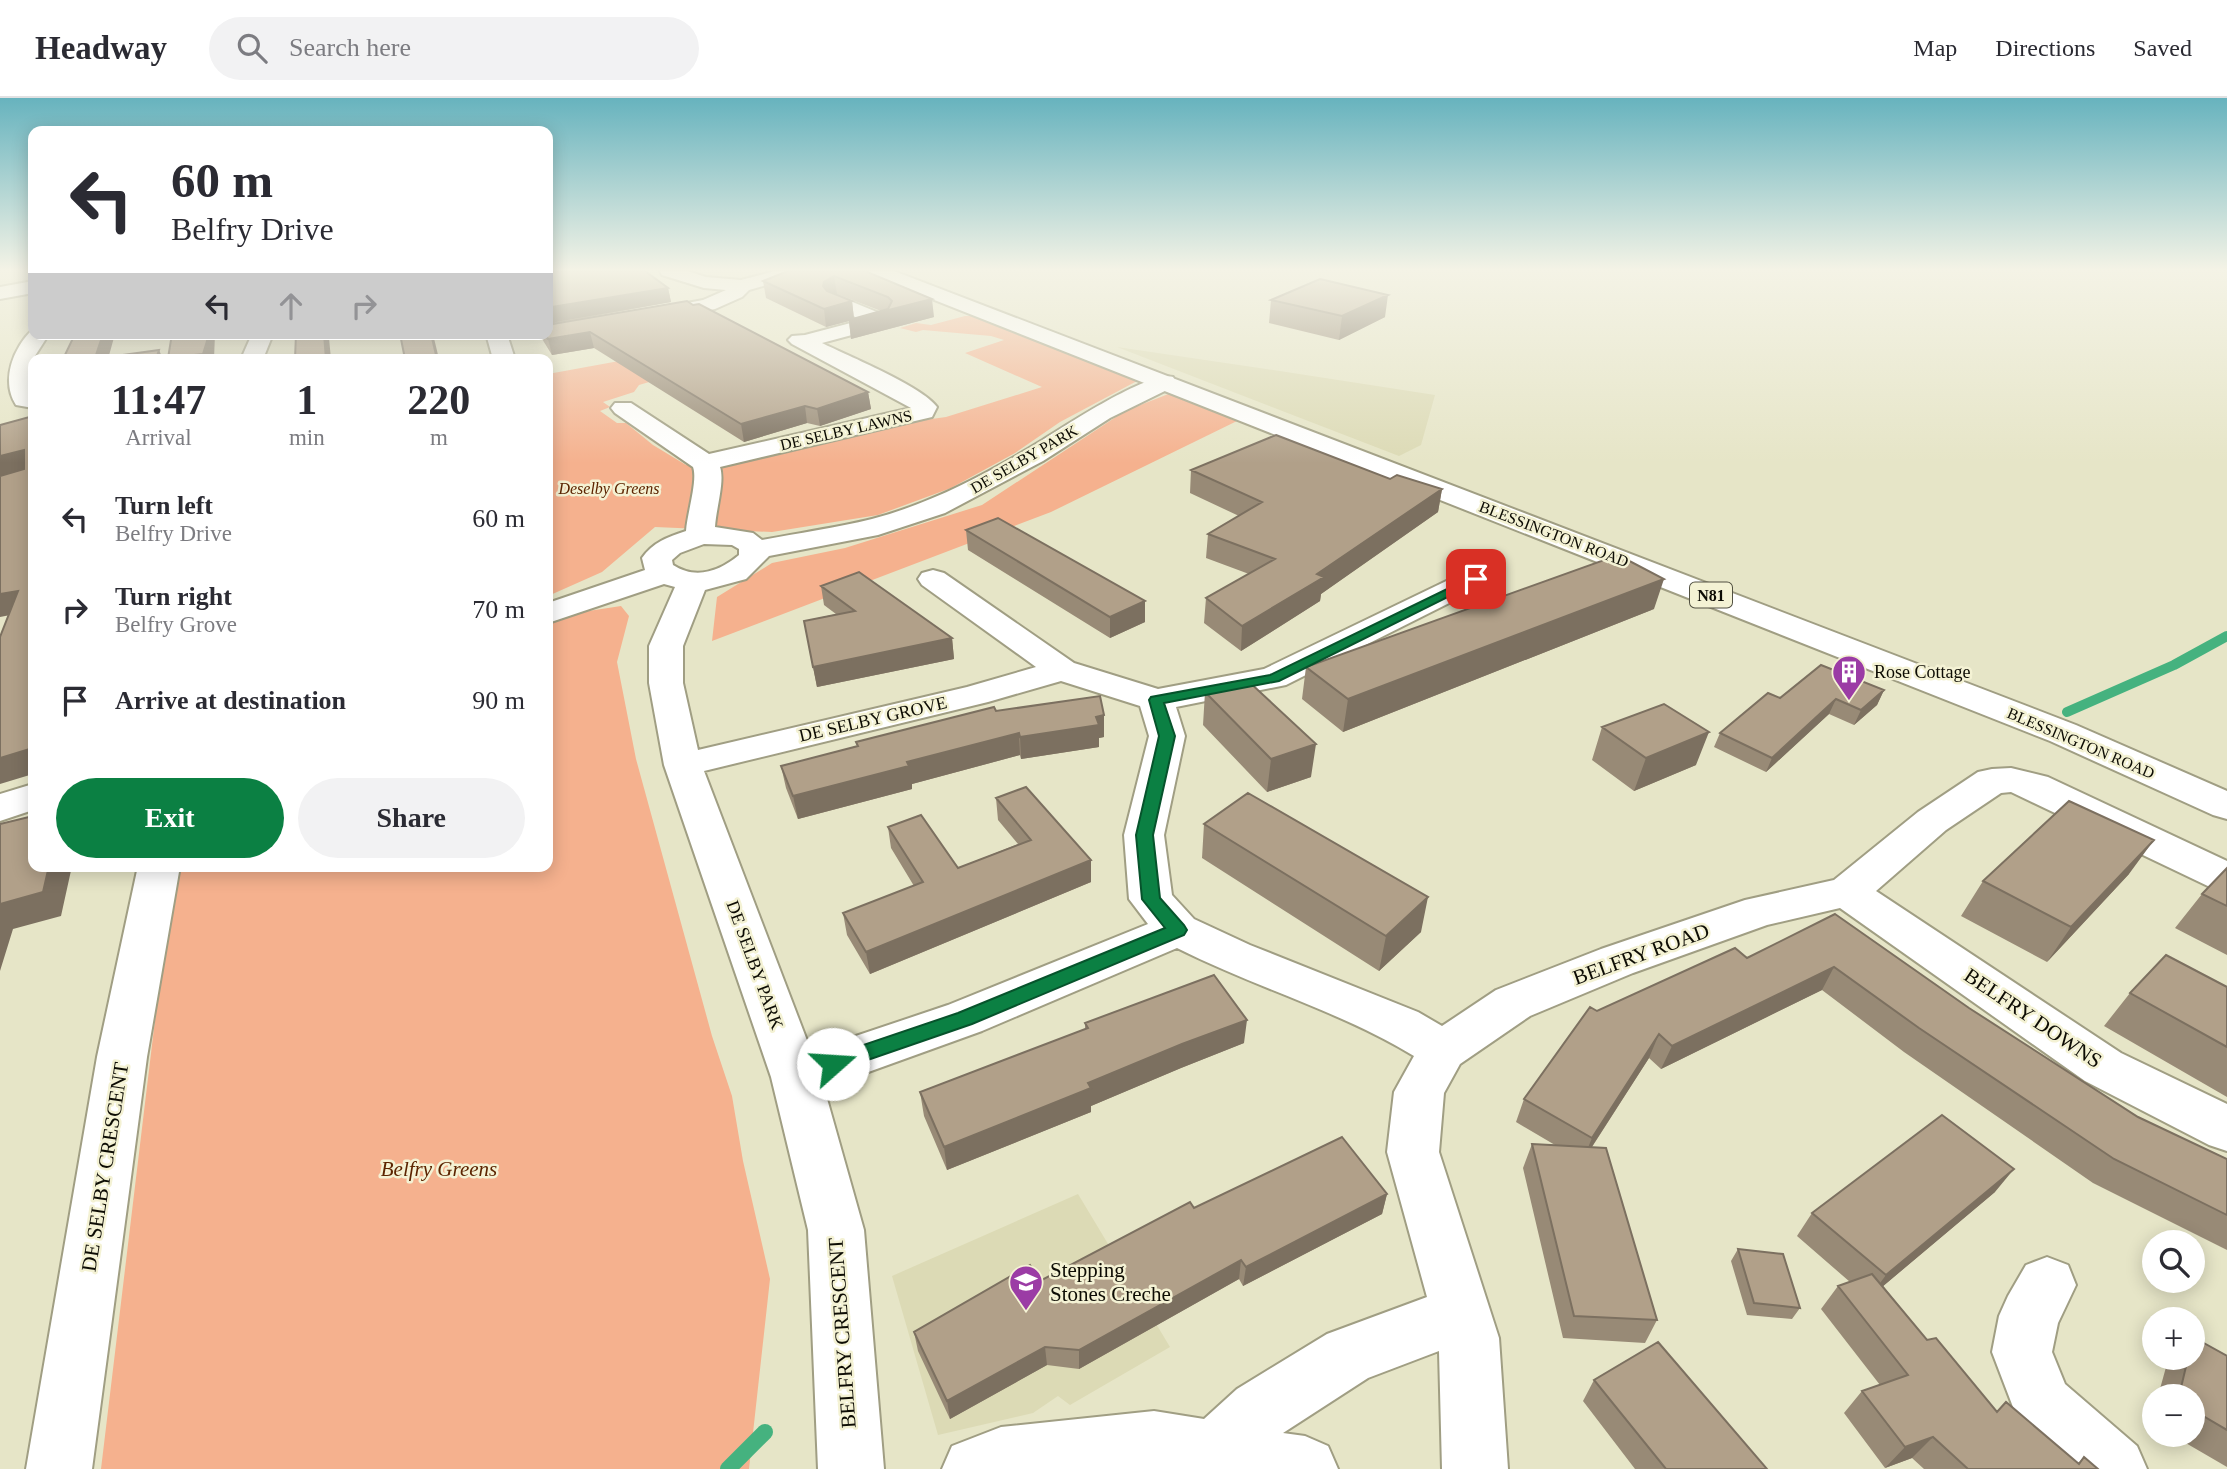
<!DOCTYPE html>
<html lang="en">
<head>
<meta charset="utf-8">
<style>
  :root { --surface:#fff; --page:#f2f2f3; --text:#2b2b33; --muted:#7c7c81; --line:#e1e1e2; --accent:#0b8043 }
  body { margin:0; font-family:Georgia,serif; background:var(--page); color:var(--text); height:100vh; display:flex; flex-direction:column; font-size:26px; white-space:nowrap }
  * { box-sizing:border-box; margin:0 }
  p { font-size:23px; color:var(--muted) }
  .icon { flex:none; width:38px; height:38px; fill:none; stroke:currentColor; stroke-width:2; stroke-linecap:round; stroke-linejoin:round }
  .map { position:relative; flex:1; overflow:hidden }
  .side { position:absolute; left:28px; top:256px; width:525px; height:518px; display:flex; flex-direction:column; background:var(--surface); border-radius:14px; box-shadow:0 4px 18px #0003 }
  .side>* { flex:none }
  .banner { position:absolute; left:28px; top:28px; width:525px; height:214px; border-radius:14px; box-shadow:0 4px 18px #0003; background:#fff; color:var(--text); overflow:hidden }
  .fabs { position:absolute; left:2142px; top:1132px; display:grid; gap:14px }
  .fabs a { display:grid; place-items:center; width:63px; height:63px; border-radius:50%; background:var(--surface); box-shadow:0 4px 18px #0003; font-size:35px }
  .pin { position:absolute; display:grid; place-items:center; width:60px; height:60px; color:#fff; margin:-30px; border-radius:14px; box-shadow:0 4px 10px #0006 }
  .me { position:absolute; width:77px; margin:-38px; rotate:71deg; stroke-linejoin:round; filter:drop-shadow(0 0 5px #0008) }
  .turn { display:flex; align-items:center; gap:24px; height:147px; padding:0 28px; font-size:32px }
  .turn .icon { width:91px; height:91px; stroke-width:2.5 }
  .turn b { display:block; font-size:49px; line-height:60px }
  .lanes { display:flex; align-items:center; height:66px; padding:0 28px; background:#0003; justify-content:center; gap:35px; direction:ltr }
  .lanes .off { opacity:.35 }
  .eta { display:flex; justify-content:space-evenly; align-items:center; height:119px; text-align:center }
  .eta b { font-size:42px; font-weight:700; line-height:49px }
  .action { display:flex; gap:14px; margin-top:auto; padding:14px 28px }
  .action a { flex:1; height:80px; border-radius:42px; background:var(--accent); color:#fff; font-size:28px; font-weight:700; line-height:80px; text-align:center }
  .action a+a { background:var(--page); color:var(--text) }
  ul { padding:0; list-style:none }
  li { display:flex; align-items:center; gap:21px; height:91px; padding:0 28px }
  li div { flex:1 }
  li b { display:block; font-size:26px }
  li em { font-style:normal }
  header { display:flex; align-items:center; gap:42px; box-sizing:border-box; height:98px; padding:0 35px; background:var(--surface); border-bottom:2px solid var(--line) }
  header strong { font-size:33px }
  nav { display:flex; gap:38px; margin-inline-start:auto; font-size:24px }
  .search { width:490px; height:63px; background:var(--page); display:flex; align-items:center; gap:18px; box-sizing:border-box; padding:0 24px; border-radius:38px; color:var(--muted); font-size:26px }
  .map>svg:first-child { display:block }
  .built { fill:#dcdab5 }
  .green { fill:#f5b18e }
  .lines { fill:none; stroke-linecap:round; stroke-linejoin:round }
  .stream-far1 { stroke:#45b27f; stroke-width:10 }
  .stream { stroke:#45b27f; stroke-width:16 }
  .minor-casing { stroke:#a09e83; stroke-width:4 }
  .major-casing { stroke:#a09e83; stroke-width:4 }
  .minor { fill:#fff; fill-rule:evenodd }
  .major { fill:#fff; fill-rule:evenodd }
  .wall { fill:#988a76; fill-rule:evenodd }
  .shaded-wall { fill:#7c7060 }
  .building { fill:#b1a089; stroke:#7c7060; stroke-width:2 }
  .route { fill:#0b8043; stroke:#07532c; stroke-width:2 }
  .labels { text-anchor:middle; dominant-baseline:central; stroke-width:5; stroke-linejoin:round; paint-order:stroke }
  .far-street-label { font-size:16px; fill:#0d0c04; stroke:#f4f2d4 }
  .far-park-label { font-size:16px; font-style:italic; fill:#5c2400; stroke:#f4f2d4 }
  .shield { fill:#f4f2d4; stroke:#525142; stroke-width:2 }
  .shield-label { font-size:16px; font-weight:bold; fill:#0d0c04 }
  .poi-label { font-size:18px; fill:#0d0c04; stroke:#f4f2d4; text-anchor:start }
  .street-label { font-size:18px; fill:#0d0c04; stroke:#f4f2d4 }
  .near-street-label { font-size:21px; fill:#0d0c04; stroke:#f4f2d4 }
  .near-park-label { font-size:21px; font-style:italic; fill:#5c2400; stroke:#f4f2d4 }
  .near-poi-label { font-size:21px; fill:#0d0c04; stroke:#f4f2d4; text-anchor:start }
</style>
</head>
<body>
<header>
<strong>Headway</strong>
<div class="search"><svg class="icon" aria-label="search" viewBox="0 0 24 24"><circle cx="10" cy="10" r="6"/><path d="M15 15l6 6"/></svg>Search here</div>
<nav><a>Map</a><a>Directions</a><a>Saved</a></nav>
</header>
<div class="map">
<svg width="2227" height="1371" viewBox="0 0 2227 1371">
  <rect width="100%" height="100%" fill="#e6e5c7"/>
  <!-- built -->
  <path class="built" d="M1117,249L1266,271L1435,297L1421,347L1399,358Z
    M1078,1096L1170,1249L1070,1307L1058,1298L1033,1315L938,1337L892,1178Z"/>
  <!-- green -->
  <path class="green" d="M965,218H972L1137,283L1060,324L1015,355L951,390L878,417L772,434L655,429L602,474L548,498V276L641,259L697,270L639,287L634,294L603,304L610,309L600,313L617,325H626L653,347L686,367L740,363L910,324L946,319L1042,289L965,255L1004,242L991,238L923,232L916,234L900,230L916,225L931,227Z
    M1171,295L1237,323L1051,414L712,543L717,499L772,465L845,450L982,407L1125,313Z
    M621,508L629,518L617,564L636,661L712,938L732,998L743,1063L770,1181L749,1371H101L171,789L179,768H548V526L582,514Z"/>
  <g class="lines">
    <!-- stream-far1 -->
    <path class="stream-far1" d="M2067,614L2174,567L2227,538"/>
    <!-- stream -->
    <path class="stream" d="M728,1371L765,1334"/>
    <!-- minor casing -->
    <g class="minor-casing">
      <path id="minor" d="M660,173H687L706,179L741,182L775,173H804L802,177L749,192L742,199L715,211L651,223L644,221L641,217L644,213L703,202L726,192L704,190L662,177Z
        M33,183V195L0,201V189Z
        M838,198L889,219L892,223L889,227L822,245C848,258 922,288 937,309L932,319L720,369C725,383 716,411 715,429L753,435L762,442C798,435 836,430 872,421C930,406 989,375 1041,343C1065,328 1148,273 1173,279L1176,284L1173,289L1110,320L1043,363L945,415L878,437L769,458L746,481L705,492L683,548V585L698,652L967,589L1036,569L922,487L918,481L922,475L933,472L944,475L1074,565L1158,591L1264,571L1465,474L1476,471L1487,474L1491,480L1487,486L1286,587L1176,609L1185,638L1164,737L1172,797L1194,821L1250,847L1418,914L1442,928L1496,892L1601,851L1745,802L1834,782L1918,714L1978,674L1992,671L2011,670L2048,679L2227,763V795L2212,790L2011,694L2001,695L1946,732L1876,793L2121,955L2227,1006V1053L2209,1047L2085,983L1840,810L1767,827L1633,875L1530,918L1460,966L1444,995L1439,1054L1499,1240L1508,1371H1442L1439,1253L1368,1280L1283,1335L1305,1338L1328,1348L1338,1371H942L952,1348L1001,1329L1154,1313L1204,1321L1237,1291L1327,1236L1427,1199L1387,1054L1394,994L1414,958C1340,913 1254,889 1177,850L982,933L824,990L864,1132L884,1371H818L808,1132L771,979L664,667L649,585V548L675,489L664,486L548,525V505L645,472L642,460C653,444 668,439 686,433C687,416 698,382 693,369L615,315L611,310L615,305H631L709,356L911,310L792,246L788,242L792,238L805,237L862,222L831,208L828,204ZM704,446L732,447L739,451V457C720,473 696,482 673,467L672,462L680,455ZM1061,583L1140,608L1149,638L1124,737L1129,801L1148,826L948,907L811,953L704,673L988,604Z
        M33,231V236H49L33,261L31,282L33,310L16,307C0,282 14,249 33,231Z
        M252,236H273L263,261H241Z
        M486,236H507L515,261H493Z
        M33,686V712L0,723V696Z
        M138,768H180L147,959L92,1371H26L97,959Z
        M2047,1159L2068,1167L2076,1187L2058,1225L2052,1254L2065,1286L2137,1348L2147,1371H2066L2021,1330L1992,1254L1999,1218L2008,1198L2026,1167Z"/>
    </g>
    <!-- major casing -->
    <g class="major-casing">
      <path id="major" d="M869,173H894L2076,627L2227,693V721L2213,717L2050,643L871,177Z"/>
    </g>
    <!-- minor -->
    <use href="#minor" class="minor"/>
    <!-- major -->
    <use href="#major" class="major"/>
  </g>
  <!-- wall -->
  <path class="wall" d="M548,173L668,190L671,204L553,226L693,207L868,294L871,311L820,328L807,325L744,344L594,250L552,257L539,236H548Z
    M865,173L934,219L851,241L849,223L826,229L766,200L763,183ZM836,196H837L881,213L854,221L852,203Z
    M1271,202L1385,219L1339,242L1269,225Z
    M1191,372L1390,381L1442,391L1438,414L1321,496L1320,503L1241,553L1204,525L1206,500L1249,476L1206,460L1208,436L1239,418L1190,395Z
    M966,432L1145,503V524L1110,540L968,452Z
    M821,488L952,540L954,561L817,589L804,523L836,516L824,507Z
    M1654,511L1343,634L1302,601L1306,569Z
    M1884,592L1877,607L1854,627L1829,616L1766,674L1714,649L1720,635L1780,600Z
    M1205,594L1311,679L1267,694L1203,627Z
    M996,613L1104,617V639L1099,640V649L1021,661L1020,657L912,686V691L798,721L786,690L781,668L857,648L856,644Z
    M1602,629L1696,667L1634,693L1592,662Z
    M996,700L1091,784L870,876L847,837L843,815L914,788L891,750L888,729L958,770L1018,746L998,722Z
    M1204,726L1421,834L1379,873L1202,760Z
    M2227,770V857L2175,830L2202,796Z
    M2129,776L2047,864L1961,818L1983,783Z
    M1835,816L1969,910L2138,1019L2227,1061V1152L2093,1085L1904,954L1822,892L1661,971L1649,960L1592,1049L1657,1222L1645,1245L1563,1240L1523,1070L1532,1046L1555,1047L1516,1024L1524,1001L1597,913L1747,860Z
    M2227,889V999L2104,928L2130,895Z
    M1085,925L1244,945L1181,970L1091,1008V1014L947,1072L924,1018L920,994L1085,931Z
    M1995,1094L1883,1188L1927,1242L1997,1314L2078,1365L2084,1359L2098,1371H1924L1912,1360L1885,1370L1844,1315L1862,1293L1880,1287L1821,1211L1838,1188L1850,1184L1797,1138L1812,1115Z
    M1387,1096L1382,1116L1243,1188L1239,1181L1079,1271L1047,1267L950,1321L918,1253L914,1234L1040,1183L1194,1110Z
    M1738,1151L1800,1210L1792,1221L1747,1217L1731,1163Z
    M2227,1258V1369L2172,1337H2193V1298H2158L2168,1262L2169,1260Z
    M1594,1282L1767,1371H1635L1583,1303Z"/>
  <!-- shaded-wall -->
  <path class="shaded-wall" d="M834,178L837,196L827,202L823,188L824,184Z
    M668,190L671,204L556,224L548,228V211L552,209Z
    M1388,197L1385,219L1339,242L1342,218Z
    M932,201L934,219L851,241L849,223L826,229L824,211L852,203L854,221Z
    M590,234L594,250L552,257L548,241Z
    M103,236H115L108,261H98L96,257Z
    M207,236H215L214,261H168Z
    M324,236H328L329,240L331,261H326Z
    M431,236H433L439,261H437Z
    M159,252L163,261H156Z
    M868,294L871,311L820,328L817,311Z
    M805,308L807,325L744,344L741,326Z
    M24,352L33,370L0,379V358Z
    M1442,391L1438,414L1321,496L1320,503L1241,553L1242,528Z
    M1664,481L1654,511L1343,634L1348,601Z
    M18,493L31,513L0,519V496Z
    M1145,503V524L1110,540V519Z
    M952,540L954,561L817,589L813,569Z
    M1884,592L1877,607L1854,627L1861,612Z
    M1836,601L1829,616L1766,674L1772,660Z
    M1104,617V639L1099,640V649L1021,661L1020,639Z
    M1709,634L1696,667L1634,693L1646,660Z
    M1019,635L1020,657L912,686V691L798,721L793,698L907,664Z
    M1316,646L1311,679L1267,694L1271,661Z
    M33,650V676L0,686V660Z
    M2154,742L2129,776L2047,864L2071,829Z
    M1091,762V784L870,876L866,854Z
    M49,768H72L61,818L13,831L0,873V806Z
    M1428,799L1421,834L1379,873L1386,838Z
    M1834,869L1822,892L1661,971L1672,948Z
    M1247,922L1244,945L1181,970L1091,1008V1014L947,1072L944,1049L1088,985L1182,946Z
    M1659,936L1649,960L1582,1064L1592,1040Z
    M2014,1071L1995,1094L1869,1200L1886,1177Z
    M1387,1096L1382,1116L1243,1188L1246,1169Z
    M1241,1162L1239,1181L1079,1271V1252Z
    M1045,1249L1047,1267L950,1321L947,1303Z
    M1933,1339L1912,1360L1885,1370L1905,1349Z"/>
  <!-- building -->
  <path class="building" d="M548,173H645L668,190L552,209L548,211Z
    M788,173H865L932,201L849,222L888,211L892,203L888,199L834,178L824,184L823,188L827,193L852,203L824,211L763,183Z
    M1320,181L1388,197L1342,218L1271,202Z
    M687,203L693,207L699,206L868,294L817,311L805,308L741,326L590,234L548,241L545,236H548V224L553,226Z
    M75,236H103L96,257L103,256L101,260L159,252L156,261H63Z
    M172,236H207V243L203,256L168,260Z
    M296,236H324L326,261H295Z
    M400,236H431L437,261H405Z
    M33,318V650L0,660V539L18,493L0,496V378L24,371V352L0,358V327Z
    M1276,337L1390,381L1397,377L1442,391L1317,476L1324,479L1242,528L1206,500L1275,461L1208,436L1262,404L1191,372Z
    M998,420L1145,503L1110,519L966,432Z
    M1618,457L1664,481L1348,601L1306,569Z
    M859,474L952,540L813,569L804,523L855,513L821,488Z
    M1821,567L1884,592L1861,612L1836,601L1772,660L1720,635L1768,595L1780,600Z
    M1247,582L1316,646L1271,661L1205,594Z
    M1100,598L1104,617L1096,619L1099,627L1020,639L1019,635L907,664L909,668L793,698L781,668L858,648L856,644L994,609L996,613Z
    M1664,606L1709,634L1646,660L1602,629Z
    M1026,689L1091,762L866,854L843,815L923,784L888,729L921,717L958,770L1031,742L996,700Z
    M1248,695L1428,799L1386,838L1204,726Z
    M2069,703L2154,742L2071,829L1983,783Z
    M33,718V768H49L43,794L0,806V726Z
    M2227,770V808L2202,796Z
    M1835,816L1969,910L2138,1019L2227,1061V1117L2114,1061L1919,930L1834,869L1672,948L1659,936L1592,1040L1524,1001L1590,909L1597,913L1735,850L1747,860Z
    M2166,857L2227,889V949L2130,895Z
    M1214,877L1247,922L1182,946L1088,985L1091,990L944,1049L920,994L1088,930L1085,925Z
    M1942,1017L2014,1071L1886,1177L1812,1115Z
    M1342,1039L1387,1096L1246,1169L1241,1162L1079,1252L1045,1249L947,1303L914,1234L1030,1167L1040,1183L1190,1104L1194,1110Z
    M1532,1046L1606,1050L1657,1222L1574,1218Z
    M1738,1151L1783,1156L1800,1210L1754,1205Z
    M1872,1176L1927,1242L1936,1240L1997,1314L2006,1304L2079,1366L2084,1359L2098,1371H1968L1933,1339L1905,1349L1862,1293L1908,1277L1838,1188Z
    M2193,1239L2227,1258V1332L2193,1312V1298H2179L2188,1260H2193Z
    M1658,1244L1767,1371H1666L1594,1282Z"/>
  <!-- sky -->
  <linearGradient id="sky" x2="0" y2="1"><stop stop-color="#67b3be"/><stop offset="0.47" stop-color="#f4f3e6"/><stop offset="1" stop-color="#f4f3e6" stop-opacity="0"/></linearGradient>
  <rect width="2227" height="365" fill="url(#sky)"/>
  <!-- route -->
  <path class="route" d="M1476,477L1482,481L1480,483L1279,583L1164,605L1175,638L1153,737L1160,800L1184,827L1187,832L1184,837L972,926L833,974L825,972L822,966L825,960L958,915L1165,830L1142,801L1136,737L1159,638L1149,602L1151,599L1270,577Z"/>
  <!-- icons -->
  <defs>
    <g id="building-pin" transform="scale(1.75)"><path d="M0 17L-7.5 6A9.5 9.5 0 1 1 7.5 6Z" fill="#9b3ca5" stroke="#f4f2d4"/><path d="M-4-6H4V6H1V3H-1V6H-4ZM-2.5-4.3h1.7v1.8h-1.7ZM.8-4.3h1.7v1.8H.8ZM-2.5-1h1.7V.8h-1.7ZM.8-1h1.7V.8H.8Z" fill="#fff"/></g>
    <g id="school-pin" transform="scale(1.75)"><path d="M0 17L-7.5 6A9.5 9.5 0 1 1 7.5 6Z" fill="#9b3ca5" stroke="#f4f2d4"/><path d="M0-5L7-2L0 1L-7-2ZM-4 1L0 2.5L4 1V4Q0 6-4 4Z" fill="#fff"/></g>
  </defs>
  <g fill-rule="evenodd">
    <use href="#building-pin" x="1849" y="574"/>
    <use href="#school-pin" x="1026" y="1184"/>
  </g>
  <g class="labels">
    <!-- far-street labels -->
    <g class="far-street-label">
      <text transform="translate(846 332) rotate(-13)">DE SELBY LAWNS</text>
      <text transform="translate(1024 361) rotate(-30)">DE SELBY PARK</text>
      <text transform="translate(1554 436) rotate(21)">BLESSINGTON ROAD</text>
      <text transform="translate(2081 645) rotate(23)">BLESSINGTON ROAD</text>
    </g>
    <!-- far-park labels -->
    <g class="far-park-label">
      <text x="609" y="390">Deselby Greens</text>
    </g>
    <!-- shield labels -->
    <rect class="shield" x="1690" y="484.5" width="42" height="25" rx="5"/>
    <g class="shield-label">
      <text x="1711" y="497">N81</text>
    </g>
    <!-- poi labels -->
    <g class="poi-label">
      <text x="1874" y="574">Rose Cottage</text>
    </g>
    <!-- street labels -->
    <g class="street-label">
      <text transform="translate(873 621) rotate(-13)">DE SELBY GROVE</text>
      <text transform="translate(755 867) rotate(70)">DE SELBY PARK</text>
    </g>
    <!-- near-street labels -->
    <g class="near-street-label">
      <text transform="translate(1641 856) rotate(-20)">BELFRY ROAD</text>
      <text transform="translate(2033 920) rotate(34)">BELFRY DOWNS</text>
      <text transform="translate(105 1069) rotate(-81)">DE SELBY CRESCENT</text>
      <text transform="translate(842 1235) rotate(-94)">BELFRY CRESCENT</text>
    </g>
    <!-- near-park labels -->
    <g class="near-park-label">
      <text x="439" y="1071">Belfry Greens</text>
    </g>
    <!-- near-poi labels -->
    <g class="near-poi-label">
      <text x="1050" y="1172">Stepping<tspan x="1050" dy="24">Stones Creche</tspan></text>
    </g>
  </g>
</svg>
<div class="fabs">
<a><svg class="icon" aria-label="search" viewBox="0 0 24 24"><circle cx="10" cy="10" r="6"/><path d="M15 15l6 6"/></svg></a>
<a>+</a>
<a>−</a>
</div>
<div class="pin" style="left:1476px;top:481px;background:#d93025"><svg class="icon" aria-label="arrive" viewBox="0 0 24 24"><path d="M6 21V4h12l-3 4 3 4H6"/></svg></div>
<svg class="me" style="left:833px;top:966px" viewBox="-20 -20 40 40"><circle r="19" fill="#fff"/><path d="M0-13L10 11 0 6-10 11z" fill="#0b8043"/></svg>
<div class="banner">
<div class="turn"><svg class="icon" aria-label="left" viewBox="0 0 24 24"><path d="M17 20v-9H6M10 6l-5 5 5 5"/></svg><div><b>60 m</b>Belfry Drive</div></div>
<div class="lanes"><svg class="icon" aria-label="left" viewBox="0 0 24 24"><path d="M17 20v-9H6M10 6l-5 5 5 5"/></svg><svg class="icon off" aria-label="ahead" viewBox="0 0 24 24"><path d="M12 20V5M6 11l6-6 6 6"/></svg><svg class="icon off" aria-label="right" viewBox="0 0 24 24"><path d="M7 20v-9h11M14 6l5 5-5 5"/></svg></div>
</div>
<section class="side">
<div class="eta">
<div><b>11:47</b><p>Arrival</p></div>
<div><b>1</b><p>min</p></div>
<div><b>220</b><p>m</p></div>
</div>
<ul>
<li><svg class="icon" aria-label="left" viewBox="0 0 24 24"><path d="M17 20v-9H6M10 6l-5 5 5 5"/></svg><div><b>Turn left</b><p>Belfry Drive</p></div><em>60 m</em></li>
<li><svg class="icon" aria-label="right" viewBox="0 0 24 24"><path d="M7 20v-9h11M14 6l5 5-5 5"/></svg><div><b>Turn right</b><p>Belfry Grove</p></div><em>70 m</em></li>
<li><svg class="icon" aria-label="arrive" viewBox="0 0 24 24"><path d="M6 21V4h12l-3 4 3 4H6"/></svg><div><b>Arrive at destination</b></div><em>90 m</em></li>
</ul>
<div class="action"><a>Exit</a><a>Share</a></div>
</section>
</div>
</body>
</html>
